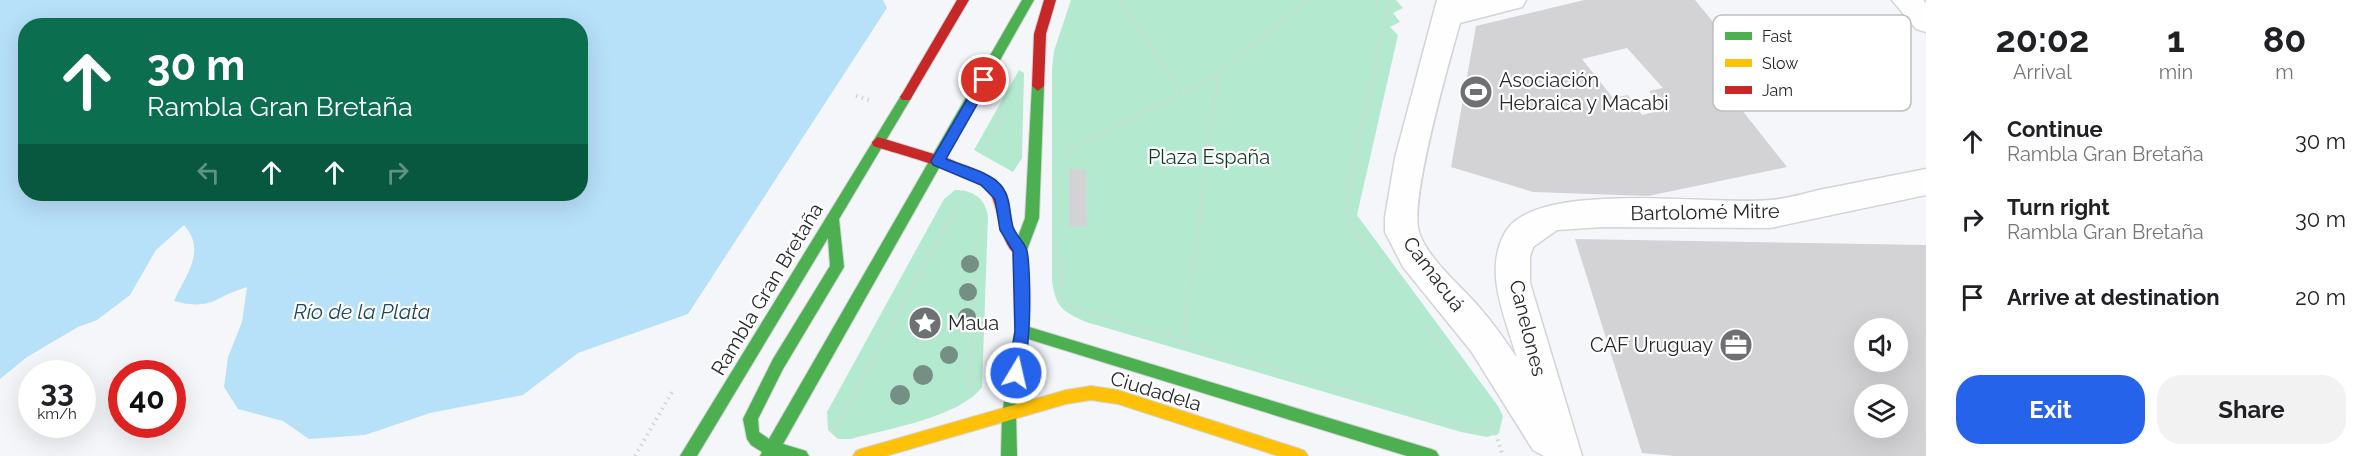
<!DOCTYPE html>
<html lang="en">
<head>
<meta charset="utf-8">
<style>
  :root { --surface:#fff; --page:#f2f2f2; --text:#202124; --muted:#757577; --accent:#2563eb }
  body { margin:0; font-family:Raleway,sans-serif; background:var(--page); color:var(--text); height:100vh; display:flex; flex-direction:column; font-size:22px; white-space:nowrap }
  * { box-sizing:border-box; margin:0 }
  p { font-size:20px; color:var(--muted) }
  .icon { flex:none; width:33px; height:33px; fill:none; stroke:currentColor; stroke-width:2; stroke-linecap:round; stroke-linejoin:round }
  .map { position:relative; flex:1; overflow:hidden }
  .panel { display:flex; flex-direction:column; background:var(--surface); width:450px }
  .panel>* { flex:none }
  .hud { position:absolute; left:18px; top:18px; width:570px; height:183px; border-radius:24px; box-shadow:0 6px 24px #0002; background:#0b6e4f; color:#fff; overflow:hidden }
  .controls { position:absolute; left:1854px; top:318px; display:grid; gap:12px }
  .controls a { display:grid; place-items:center; width:54px; height:54px; border-radius:50%; background:var(--surface); box-shadow:0 6px 24px #0002; font-size:30px }
  .speed { position:absolute; left:18px; top:360px; display:flex; gap:12px; font-size:30px; font-weight:700; text-align:center }
  .speed>* { display:grid; place-content:center; width:78px; height:78px; border-radius:50%; background:var(--surface); box-shadow:0 6px 24px #0002; line-height:1 }
  .speed small { font-size:15px; font-weight:400 }
  .speed .limit { border:9px solid #d22; background:#fff; color:#111 }
  .pin { position:absolute; display:grid; place-items:center; width:51px; height:51px; color:#fff; margin:-26px; border:3px solid #fff; border-radius:50%; box-shadow:0 2px 6px #0007 }
  .me { position:absolute; width:66px; margin:-33px; rotate:9deg; stroke-linejoin:round; filter:drop-shadow(0 0 4px #0008) }
  .turn { display:flex; align-items:center; gap:21px; height:126px; padding:0 30px; font-size:27px }
  .turn .icon { width:78px; height:78px; stroke-width:2.5 }
  .turn b { display:block; font-size:42px; line-height:51px }
  .lanes { display:flex; align-items:center; height:57px; padding:0 30px; background:#0003; justify-content:center; gap:30px; direction:ltr }
  .lanes .off { opacity:.35 }
  .eta { display:flex; justify-content:space-evenly; align-items:center; height:102px; text-align:center }
  .eta b { font-size:36px; font-weight:700; line-height:42px }
  .primary-button { display:flex; gap:12px; margin-top:auto; padding:12px 30px }
  .primary-button a { flex:1; height:69px; border-radius:24px; background:var(--accent); color:#fff; font-size:24px; font-weight:700; line-height:69px; text-align:center }
  .primary-button a+a { background:var(--page); color:var(--text) }
  ul { padding:0; list-style:none }
  li { display:flex; align-items:center; gap:18px; height:78px; padding:0 30px }
  li div { flex:1 }
  li b { display:block; font-size:22px }
  li em { font-style:normal }
  main { display:flex; flex:1; min-height:0 }
  .map>svg:first-child { display:block }
  .green { fill:#b3eacf }
  .water { fill:#b7e0f9; fill-rule:evenodd }
  .building { fill:#d3d3d6; fill-rule:evenodd }
  .lines { fill:none; stroke-linecap:round; stroke-linejoin:round }
  .street-casing { stroke:#d3d4d7; stroke-width:3 }
  .fast-casing { stroke:#d3d4d7; stroke-width:2 }
  .slow-casing { stroke:#d3d4d7; stroke-width:2 }
  .jam-casing { stroke:#d3d4d7; stroke-width:2 }
  .path { stroke:#d4d4d6; stroke-width:4; stroke-dasharray:1.5 4.5; stroke-linecap:butt }
  .street { fill:#fefefe; fill-rule:evenodd }
  .fast { fill:#4caf50; fill-rule:evenodd }
  .slow { fill:#ffc107; fill-rule:evenodd }
  .jam { fill:#c62828; fill-rule:evenodd }
  .tree { fill:#758f85 }
  .route { fill:#2563eb; stroke:#184099; stroke-width:1.5 }
  .labels { text-anchor:middle; dominant-baseline:central; stroke-width:4.5; stroke-linejoin:round; paint-order:stroke }
  .poi-label { font-size:20px; fill:#27282a; stroke:#fff; text-anchor:start }
  .park-label { font-size:20px; fill:#0d3b25; stroke:#fff }
  .street-label { font-size:20px; fill:#27282a; stroke:#fff }
  .water-label { font-size:21px; font-style:italic; fill:#1b475f; stroke:#fff }
  .key { fill:#fff; stroke:#bebebf; stroke-width:1.5 }
  .key-label { font-size:16px; fill:#27282a }
</style>
</head>
<body>
<main>
<div class="map">
<svg width="1926" height="456" viewBox="0 0 1926 456">
  <rect width="100%" height="100%" fill="#f5f6fa"/>
  <!-- green -->
  <path class="green" d="M1071,0H1396L1403,8L1393,13L1400,22L1390,27L1398,35L1357,215L1498,406L1503,416L1499,433L1487,437L1461,432L1086,322C1062,311 1056,308 1052,281V69L1054,51Z
    M1019,70L1024,73L1022,158L1013,172L974,150Z
    M955,190C973,190 985,198 988,216L982,387C960,417 887,429 851,439H838L828,430L827,412L944,199Z"/>
  <!-- water -->
  <path class="water" d="M0,0H883L887,8L688,314L578,353L523,395L430,413L365,435L309,439L283,421L238,409L224,387L228,357L242,322L247,287C213,297 213,311 174,301C186,274 207,251 184,225L156,250L130,295L97,320L78,327L27,357L0,379ZM26,26H580V194H26Z"/>
  <!-- building -->
  <path class="building" d="M1584,0H1695L1760,79L1723,86L1787,167L1648,196L1533,192L1451,167L1476,26ZM1627,48L1663,88L1649,91L1662,110L1642,115L1628,95L1613,98L1582,59Z
    M1069,169L1086,170L1087,227L1069,226Z
    M1575,239L1926,245V456H1675L1642,453ZM1864,328H1898V362H1864ZM1864,394H1898V428H1864Z"/>
  <g class="lines">
    <!-- street casing -->
    <g class="street-casing">
      <path id="street" d="M1437,0H1526L1522,7L1460,23C1449,62 1409,200 1419,232C1426,257 1462,287 1479,307C1493,323 1505,340 1517,358C1506,319 1482,270 1506,231C1539,179 1713,206 1770,200C1786,199 1803,194 1819,190C1855,183 1890,176 1926,169V195L1770,228L1603,227L1557,230L1533,247L1530,257V283L1582,456H1544L1533,450L1471,351L1403,267L1385,232V217L1395,158Z
        M1892,0H1923L1926,3V32L1916,29Z"/>
    </g>
    <!-- fast casing -->
    <g class="fast-casing">
      <path id="fast" d="M1022,0H1034L783,444L806,451L809,456H760L762,452L751,445L747,439L743,419L773,359L830,266L828,238L697,456H680L902,94H910L912,97L910,100L839,219L844,267L783,369L758,419L759,432L769,439Z
        M1038,81L1044,86L1039,218L1027,250L1029,327L1431,449L1436,451L1439,456H1407L1028,339L1016,415L1017,456H1001L1002,415L1015,331L1013,250L1025,218L1032,86Z"/>
    </g>
    <!-- slow casing -->
    <g class="slow-casing">
      <path id="slow" d="M1091,386L1118,390L1300,449L1305,451L1308,456H1278L1118,404L1091,400L1066,404L886,456H853L856,451L861,449L1066,390Z"/>
    </g>
    <!-- jam casing -->
    <g class="jam-casing">
      <path id="jam" d="M957,0H969L910,100H902L900,97L902,94Z
        M1044,0H1056L1046,34L1044,86L1038,91L1032,86L1034,34Z
        M878,137L947,158L995,179L1007,195L1013,229L1027,250L1025,254C1001,263 999,203 989,192C975,174 898,154 873,146L872,142Z"/>
    </g>
    <!-- path -->
    <path class="path" d="M1121,0L1181,93
      M856,96L869,100
      M985,149L1003,116
      M1068,151L1218,75L1306,0
      M1058,244L1062,294L1068,306L1474,430L1492,428
      M1384,270L1348,223V193L1389,0
      M1427,327L1466,378
      M1183,342L1218,75
      M970,392L976,241
      M1488,411L1503,456
      M834,432L959,201
      M635,456L672,392"/>
    <!-- street -->
    <use href="#street" class="street"/>
    <!-- fast -->
    <use href="#fast" class="fast"/>
    <!-- slow -->
    <use href="#slow" class="slow"/>
    <!-- jam -->
    <use href="#jam" class="jam"/>
  </g>
  <!-- trees -->
  <g class="tree">
    <circle cx="970" cy="264" r="9"/>
    <circle cx="968" cy="292" r="9"/>
    <circle cx="967" cy="317" r="9"/>
    <circle cx="949" cy="355" r="9"/>
    <circle cx="923" cy="375" r="10"/>
    <circle cx="900" cy="395" r="10"/>
  </g>
  <!-- route -->
  <path class="route" d="M984,75L991,80L946,159C963,166 992,172 1003,188C1011,200 1009,213 1013,227C1016,236 1025,242 1027,251C1031,270 1033,373 1016,380L1008,373L1015,331L1013,251L1000,230L995,199L981,185L933,165L931,161L980,77Z"/>
  <!-- icons -->
  <defs>
    <g id="stadium-disc" transform="scale(1.725)"><circle r="9.5" fill="#6f7073" stroke="#fff"/><path d="M0-5a6.5 5 0 1 0 0 10a6.5 5 0 1 0 0-10ZM-3.5-1.8h7v3.6h-7Z" fill="#fff"/></g>
    <g id="sight-disc" transform="scale(1.725)"><circle r="9.5" fill="#6f7073" stroke="#fff"/><path d="M0-6L1.8-2.2L6-1.7L2.9 1.2L3.7 5.4L0 3.3L-3.7 5.4L-2.9 1.2L-6-1.7L-1.8-2.2Z" fill="#fff"/></g>
    <g id="office-disc" transform="scale(1.725)"><circle r="9.5" fill="#6f7073" stroke="#fff"/><path d="M-6-3h4V-5.5h4V-3h4V5H-6ZM-1-4.5V-3h2v-1.5ZM-6 0V1H6V0Z" fill="#fff"/></g>
  </defs>
  <g fill-rule="evenodd">
    <use href="#stadium-disc" x="1476" y="92"/>
    <use href="#sight-disc" x="925" y="323"/>
    <use href="#office-disc" x="1736" y="345"/>
  </g>
  <g class="labels">
    <!-- poi labels -->
    <g class="poi-label">
      <text x="1499" y="80">Asociación<tspan x="1499" dy="23">Hebraica y Macabi</tspan></text>
      <text x="948" y="323">Maua</text>
      <text x="1713" y="345" text-anchor="end">CAF Uruguay</text>
    </g>
    <!-- park labels -->
    <g class="park-label">
      <text x="1209" y="157">Plaza España</text>
    </g>
    <!-- street labels -->
    <g class="street-label">
      <text transform="translate(1705 212) rotate(-1)">Bartolomé Mitre</text>
      <text transform="translate(1434 274) rotate(53)">Camacuá</text>
      <text transform="translate(767 289) rotate(-59)">Rambla Gran Bretaña</text>
      <text transform="translate(1528 328) rotate(76)">Canelones</text>
      <text transform="translate(1156 391) rotate(17)">Ciudadela</text>
    </g>
    <!-- water labels -->
    <g class="water-label">
      <text x="362" y="311">Río de la Plata</text>
    </g>
  </g>
  <!-- legend -->
  <rect x="1713" y="15" width="198" height="96" rx="9" class="key"/>
  <rect x="1725" y="32" width="27" height="8" fill="#4caf50"/>
  <rect x="1725" y="59" width="27" height="8" fill="#ffc107"/>
  <rect x="1725" y="86" width="27" height="8" fill="#c62828"/>
  <g class="key-label">
    <text x="1762" y="42">Fast</text>
    <text x="1762" y="69">Slow</text>
    <text x="1762" y="96">Jam</text>
  </g>
</svg>
<div class="controls">
<a><svg class="icon" aria-label="sound" viewBox="0 0 24 24"><path d="M4 9h4l5-4v14l-5-4H4zM17 9q2 3 0 6"/></svg></a>
<a><svg class="icon" aria-label="layers" viewBox="0 0 24 24"><path d="M12 4l9 5-9 5-9-5zM3 14l9 5 9-5"/></svg></a>
</div>
<div class="speed"><div>33<small>km/h</small></div><div class="limit">40</div></div>
<div class="pin" style="left:984px;top:80px;background:#d93025"><svg class="icon" aria-label="arrive" viewBox="0 0 24 24"><path d="M6 21V4h12l-3 4 3 4H6"/></svg></div>
<svg class="me" style="left:1016px;top:373px" viewBox="-20 -20 40 40"><circle r="17" fill="#2563eb" stroke="#fff" stroke-width="3"/><path d="M0-11L8 9 0 5-8 9z" fill="#fff"/></svg>
<div class="hud">
<div class="turn"><svg class="icon" aria-label="ahead" viewBox="0 0 24 24"><path d="M12 20V5M6 11l6-6 6 6"/></svg><div><b>30 m</b>Rambla Gran Bretaña</div></div>
<div class="lanes"><svg class="icon off" aria-label="left" viewBox="0 0 24 24"><path d="M17 20v-9H6M10 6l-5 5 5 5"/></svg><svg class="icon" aria-label="ahead" viewBox="0 0 24 24"><path d="M12 20V5M6 11l6-6 6 6"/></svg><svg class="icon" aria-label="ahead" viewBox="0 0 24 24"><path d="M12 20V5M6 11l6-6 6 6"/></svg><svg class="icon off" aria-label="right" viewBox="0 0 24 24"><path d="M7 20v-9h11M14 6l5 5-5 5"/></svg></div>
</div>
</div>
<section class="panel">
<div class="eta">
<div><b>20:02</b><p>Arrival</p></div>
<div><b>1</b><p>min</p></div>
<div><b>80</b><p>m</p></div>
</div>
<ul>
<li><svg class="icon" aria-label="ahead" viewBox="0 0 24 24"><path d="M12 20V5M6 11l6-6 6 6"/></svg><div><b>Continue</b><p>Rambla Gran Bretaña</p></div><em>30 m</em></li>
<li><svg class="icon" aria-label="right" viewBox="0 0 24 24"><path d="M7 20v-9h11M14 6l5 5-5 5"/></svg><div><b>Turn right</b><p>Rambla Gran Bretaña</p></div><em>30 m</em></li>
<li><svg class="icon" aria-label="arrive" viewBox="0 0 24 24"><path d="M6 21V4h12l-3 4 3 4H6"/></svg><div><b>Arrive at destination</b></div><em>20 m</em></li>
</ul>
<div class="primary-button"><a>Exit</a><a>Share</a></div>
</section>
</main>
</body>
</html>
